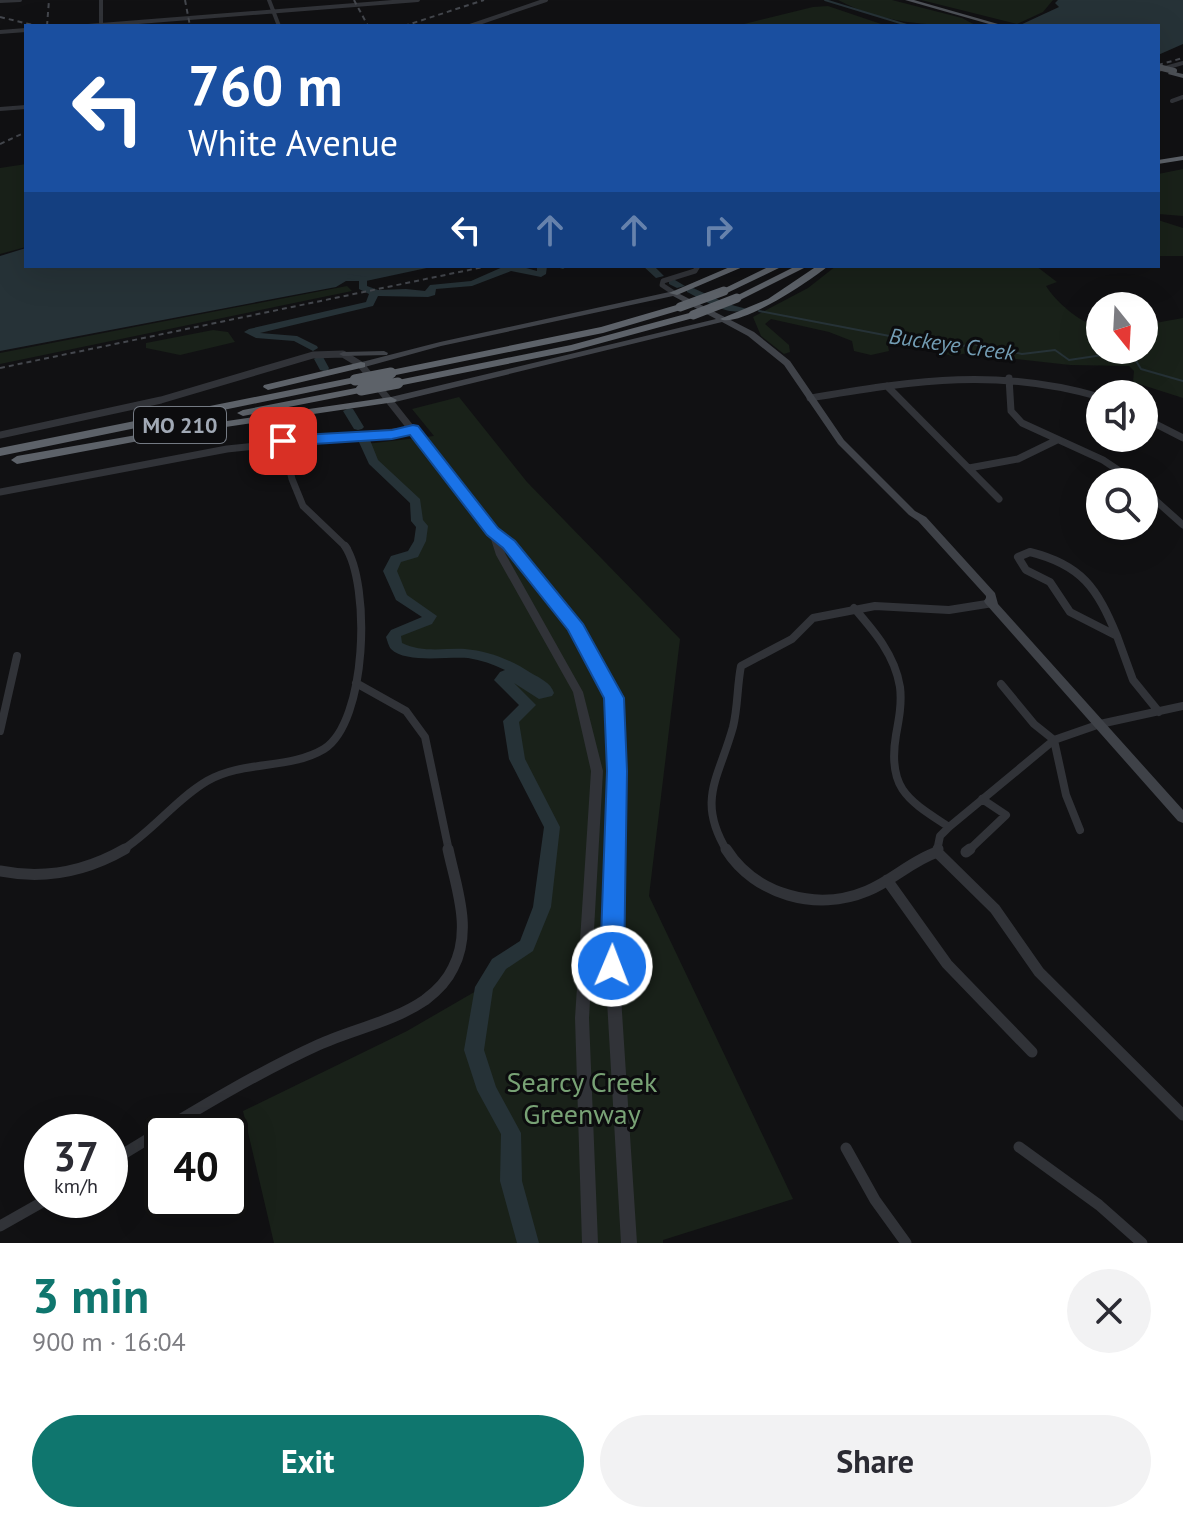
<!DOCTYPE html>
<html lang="en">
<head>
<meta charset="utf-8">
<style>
  :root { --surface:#fff; --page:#f2f2f3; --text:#2b2b33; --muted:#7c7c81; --accent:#0f766e }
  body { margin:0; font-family:"PT Sans",sans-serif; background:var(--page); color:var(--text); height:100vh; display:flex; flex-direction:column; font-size:30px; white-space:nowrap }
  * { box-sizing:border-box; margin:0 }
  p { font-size:26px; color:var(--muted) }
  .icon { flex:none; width:44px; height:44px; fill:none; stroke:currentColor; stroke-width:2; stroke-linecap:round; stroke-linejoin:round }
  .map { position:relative; height:1243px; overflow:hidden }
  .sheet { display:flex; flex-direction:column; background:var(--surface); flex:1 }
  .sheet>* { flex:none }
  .top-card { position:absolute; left:24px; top:24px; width:1136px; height:244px; border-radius:0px; box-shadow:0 8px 32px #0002; background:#1a4fa0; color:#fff; overflow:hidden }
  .needle { width:52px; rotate:162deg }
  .fabs { position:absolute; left:1086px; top:292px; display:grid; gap:16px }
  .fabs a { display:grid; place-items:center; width:72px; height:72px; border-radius:50%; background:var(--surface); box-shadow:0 8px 32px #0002; font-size:40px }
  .speed { position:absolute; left:24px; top:1114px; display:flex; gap:16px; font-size:40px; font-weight:700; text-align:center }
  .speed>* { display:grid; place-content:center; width:104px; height:104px; border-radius:50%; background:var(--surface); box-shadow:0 8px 32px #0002; line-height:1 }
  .speed small { font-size:20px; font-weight:400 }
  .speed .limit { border:4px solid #111; border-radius:12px; background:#fff; color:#111 }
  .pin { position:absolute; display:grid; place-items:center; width:68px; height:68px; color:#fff; margin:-34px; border-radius:16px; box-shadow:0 4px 12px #0006 }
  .me { position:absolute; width:88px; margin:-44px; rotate:1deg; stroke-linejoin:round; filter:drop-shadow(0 0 6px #0008) }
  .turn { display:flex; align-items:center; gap:28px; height:168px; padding:0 32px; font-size:36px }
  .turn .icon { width:104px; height:104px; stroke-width:2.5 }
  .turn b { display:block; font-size:56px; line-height:68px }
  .lanes { display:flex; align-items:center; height:76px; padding:0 32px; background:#0003; justify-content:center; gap:40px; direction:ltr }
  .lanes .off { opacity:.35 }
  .round { display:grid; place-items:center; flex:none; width:84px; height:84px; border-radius:42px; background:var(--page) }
  .summary { display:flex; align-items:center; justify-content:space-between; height:136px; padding:0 32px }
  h1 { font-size:48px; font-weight:700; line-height:60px; color:var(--accent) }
  .primary-button { display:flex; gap:16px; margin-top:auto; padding:16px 32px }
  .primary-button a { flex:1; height:92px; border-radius:48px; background:var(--accent); color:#fff; font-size:32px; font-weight:700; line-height:92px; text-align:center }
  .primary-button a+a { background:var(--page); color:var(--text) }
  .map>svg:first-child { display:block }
  .green { fill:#192119 }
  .water { fill:#263237 }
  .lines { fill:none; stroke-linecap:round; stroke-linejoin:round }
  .stream { stroke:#263237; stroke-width:2 }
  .river { fill:#263237; fill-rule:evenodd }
  .minor-far4 { stroke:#313338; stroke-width:4 }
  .minor-far3 { stroke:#313338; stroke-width:5 }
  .minor-far2 { stroke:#313338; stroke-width:7 }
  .minor-far1 { stroke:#313338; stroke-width:8 }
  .minor { stroke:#313338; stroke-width:11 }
  .tertiary { fill:#313338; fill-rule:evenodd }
  .secondary { fill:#3f4248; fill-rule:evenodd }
  .primary { fill:#4d5157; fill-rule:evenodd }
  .motorway { fill:#5d6269; fill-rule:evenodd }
  .rail { stroke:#44474d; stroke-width:2; stroke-dasharray:5 4; stroke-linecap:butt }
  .primary-bridge { stroke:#4d5157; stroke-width:6 }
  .motorway-bridge-far1 { stroke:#5d6269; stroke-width:9 }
  .motorway-bridge { stroke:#5d6269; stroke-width:11 }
  .route { fill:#1a73e8; stroke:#114b97; stroke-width:2 }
  .labels { text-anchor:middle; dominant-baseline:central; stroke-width:6; stroke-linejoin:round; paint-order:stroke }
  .far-water-label { font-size:22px; font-style:italic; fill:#739db4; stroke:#0c0c0e }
  .shield { fill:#0c0c0e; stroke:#747a83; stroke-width:2 }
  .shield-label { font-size:22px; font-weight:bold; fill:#a1a9b5 }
  .near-park-label { font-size:28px; fill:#78a275; stroke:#0c0c0e }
</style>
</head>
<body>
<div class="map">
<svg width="1183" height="1243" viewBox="0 0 1183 1243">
  <rect width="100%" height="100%" fill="#111113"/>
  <!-- green -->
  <path class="green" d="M838,0H892L962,18L977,26C929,26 881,23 838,0Z
    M921,0H1053L1043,12L1017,24Z
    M828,6L887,26H736L813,7Z
    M26,164V247L0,254V168Z
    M1183,169V216L1158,214V174Z
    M1158,220L1183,228V256H1158Z
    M836,266H1036L1057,282L1046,286C1056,302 1081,324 1100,327V350H1144V325L1183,318V398L1133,382L1134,371L1129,366L1070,365L1006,358L983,350L952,356L894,339L887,341L889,351L871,355L854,351L852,341L829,332L771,319L765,324L789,345L790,352L784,354L761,336L753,317L808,288Z
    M347,286L352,291L0,364V353Z
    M213,330L228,332L235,342L180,355L146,348V343Z
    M459,397L527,482L680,639L649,896L793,1199L663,1240V1243H274L243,1111L407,1031L483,987L499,964L527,946L542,907L552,827L517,759L511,721L528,705L501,680L505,675L527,683L539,694L547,693L546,689C524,674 498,657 471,654C446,650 417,659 396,646L393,637L427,621L429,616L401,597L390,571L396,559L413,554L420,541L422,526L417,521L416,502L373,461L366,444L434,436L412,409Z"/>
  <!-- water -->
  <path class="water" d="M1058,0H1183V44L1158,55V26H1018L1059,7L1055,3Z
    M26,248V266H436L366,281H346L336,287L0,351V256Z"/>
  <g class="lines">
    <!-- stream -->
    <path class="stream" d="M825,0L910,26
      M759,311L952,348L973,344L1022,354L1055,350L1069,360L1116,353L1133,356L1141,369L1183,381"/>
    <!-- river -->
    <path class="river" d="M505,266H519L537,271V266H547L546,274L541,277L511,271L472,286L436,289L435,295L428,297L378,296L373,306L260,333L297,336L317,346L318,348L313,351L294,341L256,338L244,332L249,329L366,302L369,294L359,289V281L347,278V274L367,277V286L378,290L406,289L425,291L430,285L471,281Z
      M553,266H568L563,269Z
      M643,266H654L664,276L656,278Z
      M669,280H675L685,286L677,288L669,284Z
      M687,288H693L728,304L747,309C729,318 704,300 687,292Z
      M319,356L323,357L329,368L328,370L324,371L320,370L314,359Z
      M349,408L353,409L364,427L362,429L358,430L354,429L343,411Z
      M364,437L370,440L378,460L420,499L423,520L428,526L426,541L418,557L401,562L397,571L407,595L437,616L432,624L401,636L402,643C422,653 444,648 465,649C489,651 511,660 531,673C540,678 551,683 554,693L552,696L539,699L514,683L536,705L519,722L525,759L560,827L551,907L533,951L506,969L493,989L484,1050L496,1087L521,1133L522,1181L539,1243H517L500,1181L501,1134L477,1090L464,1050L475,987L492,959L520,941L533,907L544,827L509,759L503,721L519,705L494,680L500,672L505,670C493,664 481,660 468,658C449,656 406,664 391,649C389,647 387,640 386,637L391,630L422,617L396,600L383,571L391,556L408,551L414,541L416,527L411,521L410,503L369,464L358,440Z"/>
    <!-- minor-far4 -->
    <path class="minor-far4" d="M101,0V26
      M269,0L279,26
      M0,1L20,0
      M88,26L418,0
      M470,26L546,0
      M0,32L26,30
      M1158,70L1183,63
      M1172,101L1183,97
      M0,109L26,107"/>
    <!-- minor-far3 -->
    <path class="minor-far3" d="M674,293L662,285L663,281L695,271L698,266"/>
    <!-- minor-far2 -->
    <path class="minor-far2" d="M1009,378L1011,411L1022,423L1103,460L1136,482
      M887,386L999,499
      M810,398C915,381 995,367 1100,397
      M1144,418L1183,438
      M0,435L161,400L313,355L343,354L361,365
      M283,441L292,479L303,506L347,548
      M969,468L1018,459L1057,440
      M1144,490L1183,525
      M0,492L227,449L413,430"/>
    <!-- minor-far1 -->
    <path class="minor-far1" d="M1030,552C1082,565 1097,588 1117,636L1070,612L1050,582L1026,570L1018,557Z
      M854,608C874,631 895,655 900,687C902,703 899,719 896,735C887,789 908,800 949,827
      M1117,636L1133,680L1159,712
      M356,683L406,711L425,737L449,851
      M1001,684L1034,724L1054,740L1066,795L1080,830
      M0,731L17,656
      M121,851C153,831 175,800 207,781C243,760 289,770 324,749C367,722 371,585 345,546
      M727,851C696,800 719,778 733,727C738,707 737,686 741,666L792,639L813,618L875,606L949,610L993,603
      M937,851L940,836L949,827L1054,740L1100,724L1183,706
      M968,851L1006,815L982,799"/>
    <!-- minor -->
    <path class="minor" d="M726,849C755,895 817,912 867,891C892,881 911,861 937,852L938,849
      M937,852L995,909L1039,972L1183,1115
      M966,852L970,849
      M0,871C45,880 85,872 125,849
      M887,880L947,964L1032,1052
      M1019,1147L1099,1205L1142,1243
      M846,1148L875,1200L906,1243
      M110,1162C178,1121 246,1078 318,1045C353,1029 393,1022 425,1000C437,991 447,981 453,968C473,930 456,887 448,849
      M0,1226L46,1200"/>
    <!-- tertiary -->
    <path class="tertiary" d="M358,363H364L496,530L512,543L581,626L619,698L623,771L619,966L637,1243H621L605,966L611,771L609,698L573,629L501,543L506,555L583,692L603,771L589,1018L598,1243H582L575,1018L591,771L573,692L496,555L489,533L358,367Z"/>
    <!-- secondary -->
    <path class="secondary" d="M674,291L754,332L790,361L844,440L915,511L926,517L995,593L998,604L1183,810V823L1178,821L985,603L984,601L986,598V596L918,521L909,515L838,444L784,365L748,336L722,322L391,403L387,400L391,397L716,319L673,296L441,346L361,368L357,365L358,363L440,342Z
      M384,351L388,353L387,355L343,356L339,354L343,352Z"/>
    <!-- primary -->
    <path class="primary" d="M905,0H914L1005,26H996Z
      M1170,71L1183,74V78L1168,74Z"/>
    <!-- motorway -->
    <path class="motorway" d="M1183,156V160L1158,164V160Z
      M732,266H745L677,295L669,293Z
      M770,266H783L727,293L719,291Z
      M796,266H808L740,300L732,298Z
      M817,266H828C812,280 738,329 720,319L768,299Z
      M680,304L684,305V309L603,333L391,376L386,373L391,370L601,327Z
      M693,312L697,313V317L572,351L398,386L393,383L398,380L571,345Z
      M361,362L365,363V367L268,390L263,387L264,385Z
      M355,377L359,378V382L0,456V448Z
      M361,387L366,390L365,392L243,416L237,413L243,410Z
      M391,397L397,400L395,402L165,436L17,464L11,460L17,456L165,430Z"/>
    <!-- rail -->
    <path class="rail" d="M185,0L190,26
      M354,0L368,26
      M0,17L37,26
      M47,26L49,0
      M404,26L484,0
      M1158,65L1183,58
      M0,144L26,132
      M0,368L488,266"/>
    <!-- primary-bridge -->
    <path class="primary-bridge" d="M1158,67L1174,71"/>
    <!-- motorway-bridge-far1 -->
    <path class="motorway-bridge-far1" d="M680,307L724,291
      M693,315L737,298"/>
    <!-- motorway-bridge -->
    <path class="motorway-bridge" d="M355,380L391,373
      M361,390L398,383"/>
  </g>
  <!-- route -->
  <path class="route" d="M413,425L418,426L498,528L515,541L583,624L624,698L627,771L624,966L621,973L612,976L604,973L600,966L607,771L604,698L568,630L503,548L487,535L410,435L392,439L283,446L275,441L283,436L392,430Z"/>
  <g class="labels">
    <!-- far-water labels -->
    <g class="far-water-label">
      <text transform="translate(952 344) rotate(8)">Buckeye Creek</text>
    </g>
    <!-- shield labels -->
    <rect class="shield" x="134" y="407" width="92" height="36" rx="6"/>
    <g class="shield-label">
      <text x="180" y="425">MO 210</text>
    </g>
    <!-- near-park labels -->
    <g class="near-park-label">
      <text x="582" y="1081">Searcy Creek<tspan x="582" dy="32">Greenway</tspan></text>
    </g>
  </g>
</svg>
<div class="fabs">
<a><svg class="needle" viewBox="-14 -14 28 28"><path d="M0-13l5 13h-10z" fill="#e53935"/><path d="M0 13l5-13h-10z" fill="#7c7c81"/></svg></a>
<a><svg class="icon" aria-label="sound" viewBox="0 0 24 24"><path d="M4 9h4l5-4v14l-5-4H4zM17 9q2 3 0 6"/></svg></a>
<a><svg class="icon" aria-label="search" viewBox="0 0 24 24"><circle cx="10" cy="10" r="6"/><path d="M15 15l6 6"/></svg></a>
</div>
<div class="speed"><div>37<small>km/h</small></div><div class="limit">40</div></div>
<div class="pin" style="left:283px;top:441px;background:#d93025"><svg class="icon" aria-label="arrive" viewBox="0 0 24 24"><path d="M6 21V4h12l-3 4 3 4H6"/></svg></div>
<svg class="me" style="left:612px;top:966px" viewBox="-20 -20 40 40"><circle r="17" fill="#1a73e8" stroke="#fff" stroke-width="3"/><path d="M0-11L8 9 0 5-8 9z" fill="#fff"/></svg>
<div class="top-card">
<div class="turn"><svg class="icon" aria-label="left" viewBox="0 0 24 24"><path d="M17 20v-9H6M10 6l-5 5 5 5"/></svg><div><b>760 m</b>White Avenue</div></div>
<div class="lanes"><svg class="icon" aria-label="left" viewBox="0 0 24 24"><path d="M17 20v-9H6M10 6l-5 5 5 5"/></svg><svg class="icon off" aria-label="ahead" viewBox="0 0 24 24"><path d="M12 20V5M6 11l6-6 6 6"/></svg><svg class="icon off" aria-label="ahead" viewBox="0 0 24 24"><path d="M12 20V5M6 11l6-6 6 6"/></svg><svg class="icon off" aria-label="right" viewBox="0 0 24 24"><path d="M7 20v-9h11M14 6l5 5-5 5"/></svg></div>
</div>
</div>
<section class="sheet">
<div class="summary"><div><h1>3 min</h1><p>900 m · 16:04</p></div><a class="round"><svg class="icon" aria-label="close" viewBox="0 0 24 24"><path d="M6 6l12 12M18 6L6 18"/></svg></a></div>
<div class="primary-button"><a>Exit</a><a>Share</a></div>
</section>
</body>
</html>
